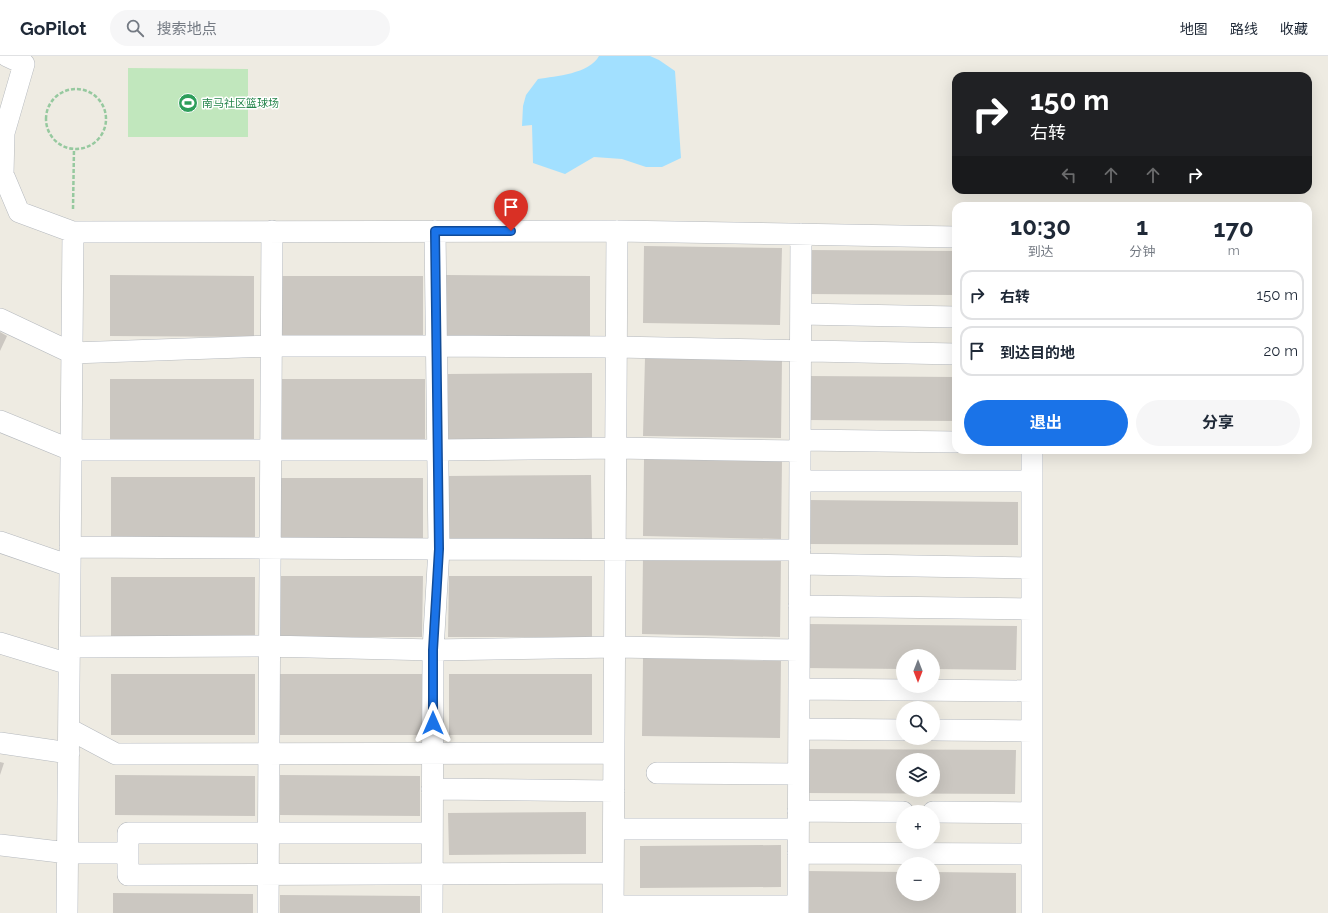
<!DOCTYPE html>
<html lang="zh">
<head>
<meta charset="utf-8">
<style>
  :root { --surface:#fff; --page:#f6f6f7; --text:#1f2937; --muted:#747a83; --line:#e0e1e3; --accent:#1a73e8 }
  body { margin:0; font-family:Raleway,"Noto Sans SC",sans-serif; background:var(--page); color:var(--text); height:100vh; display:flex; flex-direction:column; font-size:15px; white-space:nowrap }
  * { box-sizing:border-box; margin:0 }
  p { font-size:13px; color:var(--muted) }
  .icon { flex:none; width:22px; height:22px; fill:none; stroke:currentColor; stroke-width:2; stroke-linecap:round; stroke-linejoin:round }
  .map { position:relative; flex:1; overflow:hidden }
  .details { position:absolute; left:952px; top:146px; width:360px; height:252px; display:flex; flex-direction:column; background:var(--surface); border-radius:12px; box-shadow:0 4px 16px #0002 }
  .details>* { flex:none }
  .hud { position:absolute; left:952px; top:16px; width:360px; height:122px; border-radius:12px; box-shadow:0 4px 16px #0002; background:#202124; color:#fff; overflow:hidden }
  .needle { width:26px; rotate:180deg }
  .tools { position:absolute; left:896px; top:593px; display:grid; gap:8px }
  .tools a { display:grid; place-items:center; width:44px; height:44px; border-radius:50%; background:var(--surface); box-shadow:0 4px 16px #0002; font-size:20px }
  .pin { position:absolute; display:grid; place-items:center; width:34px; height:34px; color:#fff; margin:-41px -17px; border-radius:50% 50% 50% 0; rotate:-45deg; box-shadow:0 0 4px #0007 }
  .pin .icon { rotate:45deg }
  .me { position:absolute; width:44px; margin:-22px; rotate:0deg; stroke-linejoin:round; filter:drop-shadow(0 0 3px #0008) }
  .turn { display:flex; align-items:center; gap:14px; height:84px; padding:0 12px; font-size:18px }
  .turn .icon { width:52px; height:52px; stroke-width:2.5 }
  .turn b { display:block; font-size:28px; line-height:34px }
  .lanes { display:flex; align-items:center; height:38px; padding:0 12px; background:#0003; justify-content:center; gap:20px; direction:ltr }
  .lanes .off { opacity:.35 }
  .eta { display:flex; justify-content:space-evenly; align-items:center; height:68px; text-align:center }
  .eta b { font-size:24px; font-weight:700; line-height:28px }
  .primary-button { display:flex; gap:8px; margin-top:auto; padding:8px 12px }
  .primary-button a { flex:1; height:46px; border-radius:24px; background:var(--accent); color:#fff; font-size:16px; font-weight:700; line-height:46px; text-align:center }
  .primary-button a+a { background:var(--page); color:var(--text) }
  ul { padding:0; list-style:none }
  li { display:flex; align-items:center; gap:12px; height:50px; margin:0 8px 6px; padding:0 4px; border:2px solid var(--line); border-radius:12px }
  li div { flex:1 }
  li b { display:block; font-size:15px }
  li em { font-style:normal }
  header { display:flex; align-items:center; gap:24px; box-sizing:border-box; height:56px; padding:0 20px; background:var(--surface); border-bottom:1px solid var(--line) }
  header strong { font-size:19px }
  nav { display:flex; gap:22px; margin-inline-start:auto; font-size:14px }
  .search { width:280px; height:36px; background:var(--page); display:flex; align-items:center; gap:10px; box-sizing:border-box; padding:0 14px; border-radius:22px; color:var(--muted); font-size:15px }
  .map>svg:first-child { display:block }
  .green { fill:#c1e7bd }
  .water { fill:#a2e0ff }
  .building { fill:#cbc7c1; fill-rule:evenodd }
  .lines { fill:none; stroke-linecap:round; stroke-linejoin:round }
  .minor-casing { stroke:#b5b9be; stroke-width:22 }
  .path { stroke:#96c99f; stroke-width:2.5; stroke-dasharray:4 2; stroke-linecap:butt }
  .minor { stroke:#fff; stroke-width:21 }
  .route-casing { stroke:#114b97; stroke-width:10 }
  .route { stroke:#1a73e8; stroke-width:7 }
  .labels { text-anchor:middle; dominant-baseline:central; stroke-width:3; stroke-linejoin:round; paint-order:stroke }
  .leisure-label { font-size:11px; fill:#27864d; stroke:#fff; text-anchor:start }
</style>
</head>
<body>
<header>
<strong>GoPilot</strong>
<div class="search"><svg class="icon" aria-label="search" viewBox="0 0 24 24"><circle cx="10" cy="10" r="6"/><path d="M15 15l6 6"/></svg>搜索地点</div>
<nav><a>地图</a><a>路线</a><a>收藏</a></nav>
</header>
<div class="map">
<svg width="1328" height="857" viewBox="0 0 1328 857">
  <rect width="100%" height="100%" fill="#eeebe2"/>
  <!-- green -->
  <path class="green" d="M128,12L248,13V81H128Z"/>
  <!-- water -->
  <path class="water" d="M599,0H650L659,4L675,15L681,102L662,111H646L622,103L594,101L565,118L533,107L532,69L522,70L523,50L526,39L538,23C556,20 589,18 599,0Z"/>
  <!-- building -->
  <path class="building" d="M644,190L782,192L780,269L643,267Z
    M808,194L956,195V239L808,238Z
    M110,219L254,220V281L110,280Z
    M446,219L590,220V281L446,280Z
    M280,220H423V281H279Z
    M0,276L7,280L0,295Z
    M645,302L782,304L781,382L643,380Z
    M592,317V386H448V318Z
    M808,320L956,321V365L807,364Z
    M110,323H254V384H110Z
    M281,323H425V385L281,384Z
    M644,403L782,405L781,483L643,480Z
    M591,419L592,483H448V420Z
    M111,421H255V483L111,482Z
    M279,422H423V483H279Z
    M808,444L1018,446V489L808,488Z
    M643,501L781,503L780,581L642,578Z
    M279,520H423L422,581H279Z
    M449,520H592V581H448Z
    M111,521H255V582H111Z
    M807,568L1017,570L1016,614L933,613V600H903V613L806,612Z
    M643,602L781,605L780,682L642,680Z
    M111,618H255V679H111Z
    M280,618H424V679H280Z
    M449,618H592V679H449Z
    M806,693L1016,694L1015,738L805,737ZM903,704H933V734H903Z
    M0,706L4,707L0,719Z
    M115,719L255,720V760L115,759Z
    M280,719L420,720V760L280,759Z
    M586,756V798L449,799L448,757Z
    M781,789V831L640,832V790Z
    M806,815L903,816V838H933V816L1016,817V857H805Z
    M113,837L253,838V857H113Z
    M280,839L420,840V857H280Z"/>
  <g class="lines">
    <!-- minor casing -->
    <g class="minor-casing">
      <path id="minor" d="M7,0L24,8L4,77L3,118L19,156L73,176L617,175L956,181
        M801,258L956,261
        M0,263L72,297L271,290H437L617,291L956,298
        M0,365L71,394H438L616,392L800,395
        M800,384L956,386
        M1032,394V857
        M800,425H1032
        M0,486L70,510
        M70,491L439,493L800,494
        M800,508L1032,512
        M799,550L1032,553
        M0,587L69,608
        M70,591L269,590L433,594L615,591L799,594
        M799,633L1032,635
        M69,673L116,698L614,697
        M799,673L903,674
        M933,674L1032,675
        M0,687L69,697
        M657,717L798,718
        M432,733L614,735
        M798,755L903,756
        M933,756L1032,757
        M614,773H798
        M432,777H128V819L613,817
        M0,789L68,797H128
        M798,797L1032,798
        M613,850H798
        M67,857L73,176
        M268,857L272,175
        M432,857L433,594L439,493L435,175
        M613,857L617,175
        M798,857L801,178"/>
    </g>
    <!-- path -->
    <path class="path" d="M46 63a30 30 0 1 1 60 0a30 30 0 1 1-60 0Z
      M73,153L74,93"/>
    <!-- minor -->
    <use href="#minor" class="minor"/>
  </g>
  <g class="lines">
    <!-- route casing -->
    <g class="route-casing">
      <path id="route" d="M433,667V594L439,493L435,175H511"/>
    </g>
    <!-- route -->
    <use href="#route" class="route"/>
  </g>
  <!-- icons -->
  <defs>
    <g id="stadium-disc" transform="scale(1)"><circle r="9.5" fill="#2e9e5b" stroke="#fff"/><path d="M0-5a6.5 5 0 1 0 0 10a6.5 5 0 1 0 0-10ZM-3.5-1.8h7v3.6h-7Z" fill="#fff"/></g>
  </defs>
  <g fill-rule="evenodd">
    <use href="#stadium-disc" x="188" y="47"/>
  </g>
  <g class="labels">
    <!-- leisure labels -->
    <g class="leisure-label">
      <text x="202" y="47">南马社区篮球场</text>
    </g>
  </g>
</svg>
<div class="tools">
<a><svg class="needle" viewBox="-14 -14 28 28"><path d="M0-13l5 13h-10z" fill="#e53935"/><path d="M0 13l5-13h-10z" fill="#747a83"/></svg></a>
<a><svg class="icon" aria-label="search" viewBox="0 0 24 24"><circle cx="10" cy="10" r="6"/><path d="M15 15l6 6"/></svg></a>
<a><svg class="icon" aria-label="layers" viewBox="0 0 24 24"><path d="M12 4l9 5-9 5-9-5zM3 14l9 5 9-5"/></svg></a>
<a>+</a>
<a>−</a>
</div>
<div class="pin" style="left:511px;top:175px;background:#d93025"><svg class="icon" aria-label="arrive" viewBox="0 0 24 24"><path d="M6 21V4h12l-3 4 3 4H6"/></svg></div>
<svg class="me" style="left:433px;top:667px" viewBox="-20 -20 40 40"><path d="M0-17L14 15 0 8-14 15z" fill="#1a73e8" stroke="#fff" stroke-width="4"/></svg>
<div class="hud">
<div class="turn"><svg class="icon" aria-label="right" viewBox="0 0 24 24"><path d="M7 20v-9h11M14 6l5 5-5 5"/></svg><div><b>150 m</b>右转</div></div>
<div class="lanes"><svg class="icon off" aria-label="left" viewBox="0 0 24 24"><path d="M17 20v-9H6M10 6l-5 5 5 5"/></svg><svg class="icon off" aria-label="ahead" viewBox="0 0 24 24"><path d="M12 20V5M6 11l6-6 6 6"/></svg><svg class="icon off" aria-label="ahead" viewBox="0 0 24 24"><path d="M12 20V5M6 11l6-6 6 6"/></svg><svg class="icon" aria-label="right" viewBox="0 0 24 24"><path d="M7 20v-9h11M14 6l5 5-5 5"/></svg></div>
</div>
<section class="details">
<div class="eta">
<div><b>10:30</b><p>到达</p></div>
<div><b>1</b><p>分钟</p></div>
<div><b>170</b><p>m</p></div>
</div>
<ul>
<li><svg class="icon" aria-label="right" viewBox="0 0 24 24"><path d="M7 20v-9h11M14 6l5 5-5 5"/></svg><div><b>右转</b></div><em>150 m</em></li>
<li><svg class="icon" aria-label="arrive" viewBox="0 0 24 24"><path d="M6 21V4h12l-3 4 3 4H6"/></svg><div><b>到达目的地</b></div><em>20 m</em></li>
</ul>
<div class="primary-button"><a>退出</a><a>分享</a></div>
</section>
</div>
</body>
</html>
